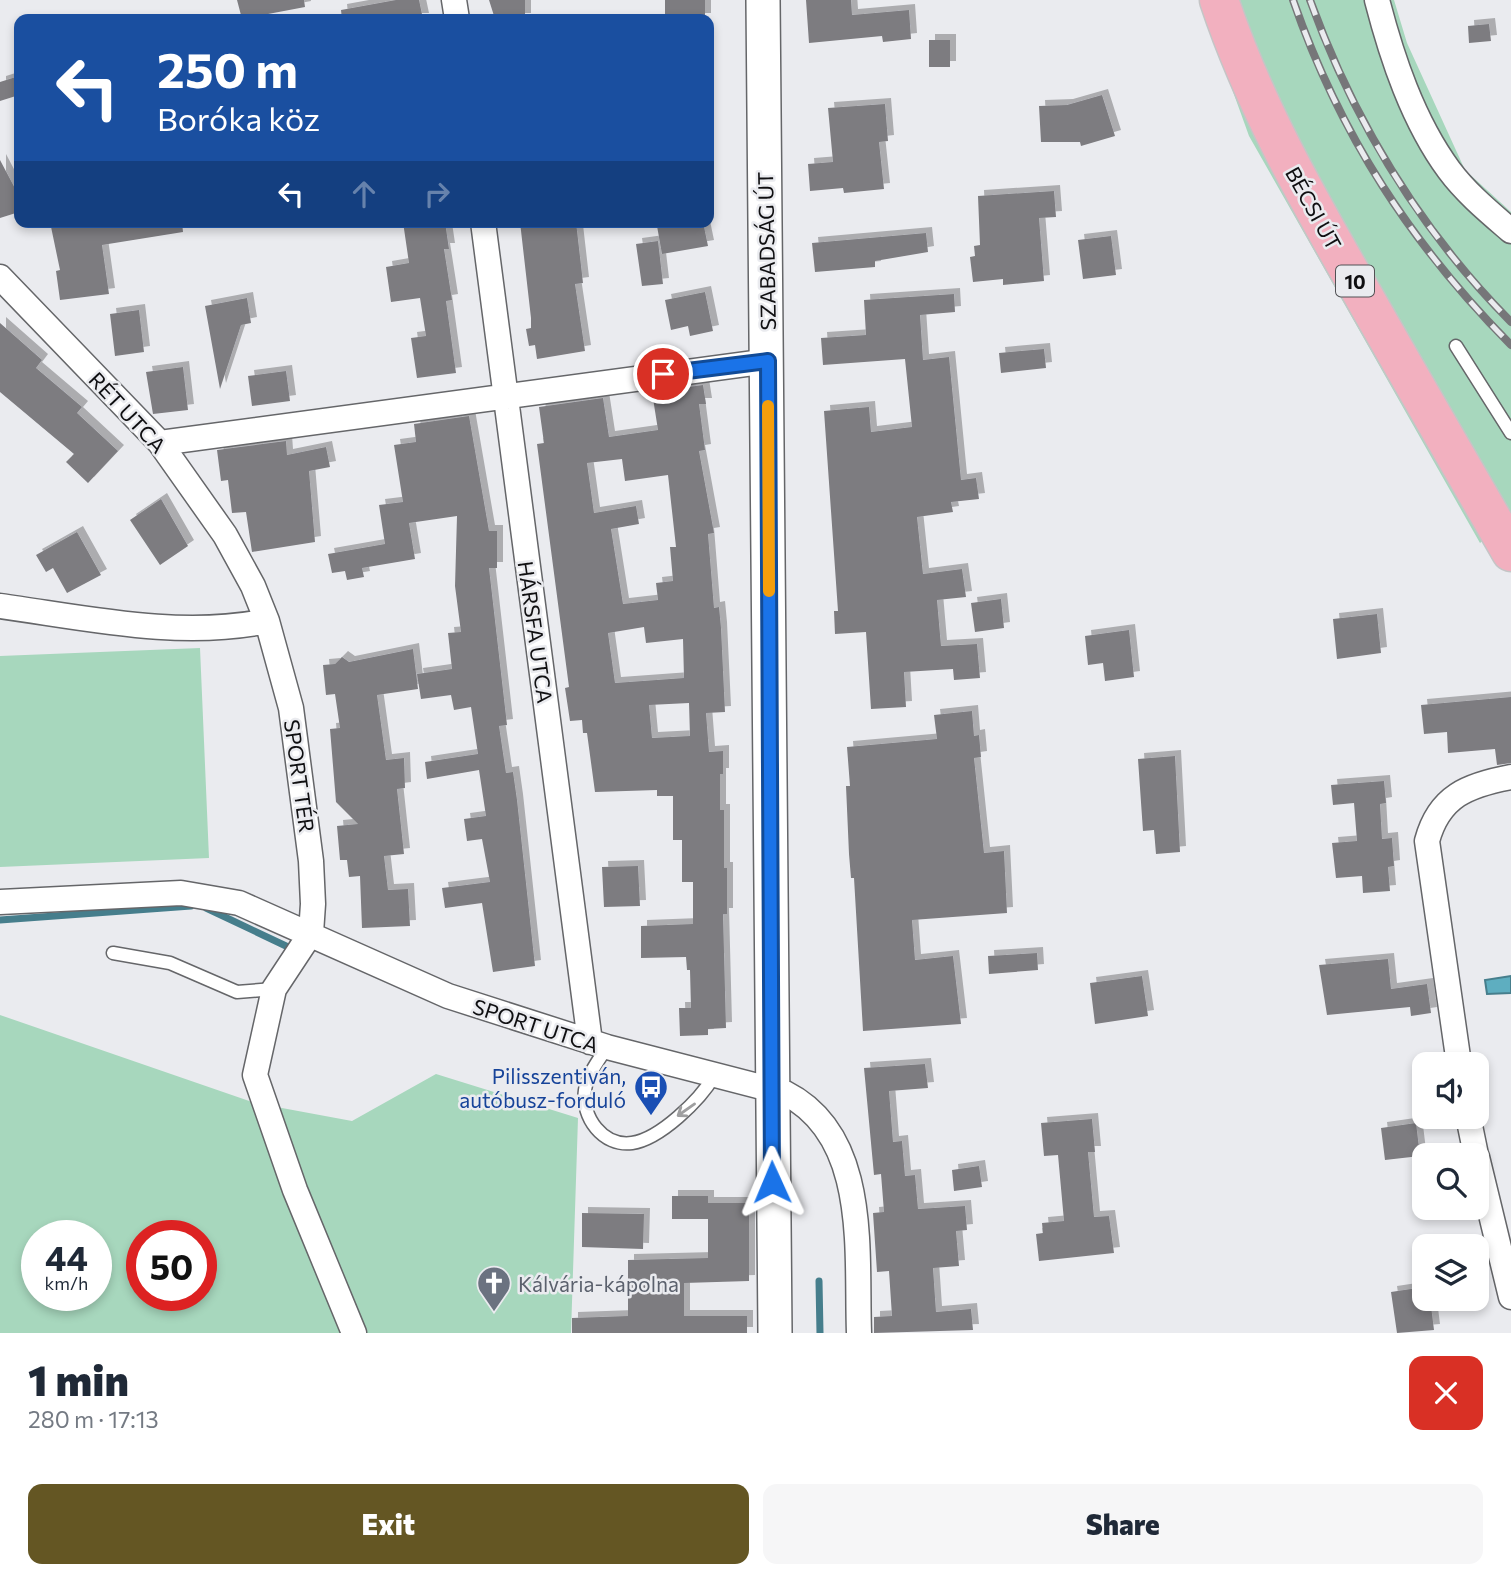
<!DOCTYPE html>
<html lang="en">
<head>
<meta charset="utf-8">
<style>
  :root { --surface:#fff; --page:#f6f6f7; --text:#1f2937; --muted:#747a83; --accent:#645623 }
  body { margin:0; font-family:Commissioner,sans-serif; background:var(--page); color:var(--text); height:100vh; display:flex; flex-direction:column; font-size:26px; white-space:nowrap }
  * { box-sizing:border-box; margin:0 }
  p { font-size:23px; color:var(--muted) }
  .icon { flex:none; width:38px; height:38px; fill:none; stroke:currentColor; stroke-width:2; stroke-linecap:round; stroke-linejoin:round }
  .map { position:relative; height:1333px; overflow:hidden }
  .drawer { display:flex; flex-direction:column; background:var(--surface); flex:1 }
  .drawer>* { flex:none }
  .top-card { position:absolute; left:14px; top:14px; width:700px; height:214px; border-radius:14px; box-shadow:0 4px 10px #0003; background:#1a4fa0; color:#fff; overflow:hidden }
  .controls { position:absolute; left:1412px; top:1052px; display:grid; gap:14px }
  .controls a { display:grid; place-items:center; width:77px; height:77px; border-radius:14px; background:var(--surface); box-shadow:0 4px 10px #0003; font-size:35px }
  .speed { position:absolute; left:21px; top:1220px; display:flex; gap:14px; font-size:35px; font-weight:700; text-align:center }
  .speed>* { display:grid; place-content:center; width:91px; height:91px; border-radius:50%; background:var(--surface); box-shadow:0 4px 10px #0003; line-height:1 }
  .speed small { font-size:18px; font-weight:400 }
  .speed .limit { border:10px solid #d22; background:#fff; color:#111 }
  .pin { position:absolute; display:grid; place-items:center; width:60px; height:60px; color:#fff; margin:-30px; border:4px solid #fff; border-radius:50%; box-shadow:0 2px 7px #0007 }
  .me { position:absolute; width:77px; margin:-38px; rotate:359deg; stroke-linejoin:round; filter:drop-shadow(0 0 5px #0008) }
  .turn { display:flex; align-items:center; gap:24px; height:147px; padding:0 28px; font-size:32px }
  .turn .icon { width:91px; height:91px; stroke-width:2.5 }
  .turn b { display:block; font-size:49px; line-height:60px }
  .lanes { display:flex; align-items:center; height:66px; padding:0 28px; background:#0003; justify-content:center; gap:35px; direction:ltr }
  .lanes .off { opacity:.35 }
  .round { display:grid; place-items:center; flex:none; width:74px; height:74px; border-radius:14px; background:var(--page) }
  .headline { display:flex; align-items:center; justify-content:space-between; height:119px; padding:0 28px }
  h1 { font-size:42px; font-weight:800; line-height:52px }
  .cta { display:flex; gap:14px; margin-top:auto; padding:14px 28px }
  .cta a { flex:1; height:80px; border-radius:14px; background:var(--accent); color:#fff; font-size:28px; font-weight:800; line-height:80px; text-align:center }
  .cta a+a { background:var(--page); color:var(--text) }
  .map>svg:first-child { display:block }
  .green { fill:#a7d7bd; fill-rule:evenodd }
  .water { fill:#5eaec0; stroke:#467e8c; stroke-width:2 }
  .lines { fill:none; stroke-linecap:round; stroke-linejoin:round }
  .stream { stroke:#467e8c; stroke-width:7 }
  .building { fill:#7d7c80; fill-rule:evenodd; filter:url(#shadow) }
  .service-casing { stroke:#656669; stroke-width:15 }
  .minor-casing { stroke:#656669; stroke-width:27 }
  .secondary-casing { stroke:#656669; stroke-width:36 }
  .primary-casing { stroke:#c5c5c6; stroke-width:41 }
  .service { stroke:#fff; stroke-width:12 }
  .minor { stroke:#fff; stroke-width:24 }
  .secondary { stroke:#fff; stroke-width:33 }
  .primary { stroke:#f2b0bf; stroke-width:38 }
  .rail-casing { stroke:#767679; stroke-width:8 }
  .rail { stroke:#eaebef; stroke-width:5; stroke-dasharray:16; stroke-linecap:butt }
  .oneway { stroke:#9f9fa0 }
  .route-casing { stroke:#114b97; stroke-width:18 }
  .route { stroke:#1a73e8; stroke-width:12 }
  .slow { stroke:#f59e0b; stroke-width:12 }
  .labels { text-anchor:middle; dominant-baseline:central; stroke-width:5; stroke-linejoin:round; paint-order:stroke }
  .shield { fill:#eaebef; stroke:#515154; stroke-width:2 }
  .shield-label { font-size:19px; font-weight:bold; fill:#0f0f11 }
  .street-label { font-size:21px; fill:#0f0f11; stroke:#eaebef }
  .transit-label { font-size:21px; fill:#164399; stroke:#eaebef; text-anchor:end }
  .worship-label { font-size:21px; fill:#5b616d; stroke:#eaebef; text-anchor:start }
</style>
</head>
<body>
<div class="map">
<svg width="1511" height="1333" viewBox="0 0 1511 1333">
  <defs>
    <filter id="shadow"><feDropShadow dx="6" dy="-6" stdDeviation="0" flood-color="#0004"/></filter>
  </defs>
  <rect width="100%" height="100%" fill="#eaebef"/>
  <!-- green -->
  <path class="green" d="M1200,0H1394L1407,43L1465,170L1511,212V516L1480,543L1249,136Z
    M200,648L209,858L0,867V656Z
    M0,1015L255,1103L352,1121L436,1074L578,1118L571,1333H0ZM37,1236H96V1295H37ZM142,1236H201V1295H142Z"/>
  <!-- water -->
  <path class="water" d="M1511,976V993L1487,994L1485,980Z"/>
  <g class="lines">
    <!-- stream -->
    <path class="stream" d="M206,908L286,946
      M0,920L191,906
      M819,1281L820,1333"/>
  </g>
  <!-- building -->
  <path class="building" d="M237,0H304L305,7L242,19Z
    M396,0H419L423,19H342L341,10Z
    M489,0H525V19H495Z
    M665,0H705V19H665Z
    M806,0H851L852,15L909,10L911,39L883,42L882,36L809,43Z
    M1489,24L1491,41L1469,43L1468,26Z
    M929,40H950V67H929Z
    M19,76V95L0,101V82Z
    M1102,95L1115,136L1081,146L1080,142H1041L1039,106L1067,105Z
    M885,104L888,141L879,142L884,189L844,193L843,188L810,191L808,164L833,162L828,108Z
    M0,160L19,196V212L0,218Z
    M1054,191L1056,217L1039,218L1044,281L1003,285V279L973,282L970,257L975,256L974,246L980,245L978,196Z
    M50,222H182L183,232L102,245L109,294L60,300L56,271L60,270Z
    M403,222H445L449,249H444L452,300L446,301L456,373L417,378L411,338L426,336L420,298L391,302L386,267L409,263Z
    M520,222H576L583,283L575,284L585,351L537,359L535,345L529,346L526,329L531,328V318Z
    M678,222H703L708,246L662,254L657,226Z
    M926,233L928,252L875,261V267L815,272L812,243Z
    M1111,236L1116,275L1083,279L1078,240Z
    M658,241L663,284L642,286L636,244Z
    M705,292L713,331L690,336L688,326L671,330L665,300Z
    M954,294L955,312L920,315L923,360L949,357L961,480L976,478L979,499L951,502L953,512L917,517L923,574L962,569L966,597L937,600L941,646L977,644L980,678L954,680L953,669L904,672L906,707L871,709L866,632L835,634L834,611H838L824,411L869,407L871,432L912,427L905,359L823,365L821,338L866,335L864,300Z
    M247,298L251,323L241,325L220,389L205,306Z
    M139,310L144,352L115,356L110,314Z
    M0,323L42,360L36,368L82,407L77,413L118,451L88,483L66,462L74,454L0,392Z
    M1044,349L1046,368L1001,373L999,353Z
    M183,367L188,410L153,414L146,372Z
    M286,371L290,401L252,406L248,376Z
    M703,385L706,404H699L705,450L699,451L714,533L708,534L714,608L719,607L721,628L725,712L706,713L709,752L723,751V774H720V810H724V868H727V914H723L726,1028L708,1029V1035L680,1036L679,1008H691L690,970H687L686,957L641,958V926L693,924V882H682V840H673V796H657V790L595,792L587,733H583L582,720L570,721L565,688L569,687L537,444L544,443L539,407L603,398L609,437L658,430L652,392ZM622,459L625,481L668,475L676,547H670L673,581L656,583L658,600L623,604L611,529L639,524L636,506L594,513L587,463ZM644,627L646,643L683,639L684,678L615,683L608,633ZM689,703L690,736L652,738L649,705Z
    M469,416L489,531H497V568H489L507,725L499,726L506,773L513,772L517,800L535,966L493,972L482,903L445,908L442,888L490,882L482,839L467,841L464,819L486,816L479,770L427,779L425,762L478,754L471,707L454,710L451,695L421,699L417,674L452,669L448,633L461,632L455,586L457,516L409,523L415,559L362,568L364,577L347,580L345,571L332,573L328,554L385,544L379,505L403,502L394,445L416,442L414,424Z
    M286,441L287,455L326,447L330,467L309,471L315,542L252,552L246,512L232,513L228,480L221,481L217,450Z
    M161,499L188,546L160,565L130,520Z
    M77,532L101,575L67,593L53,568L46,572L36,555Z
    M1001,599L1004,628L975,632L971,603Z
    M1377,614L1381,653L1337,659L1333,619Z
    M1129,630L1134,677L1105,681L1103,663L1088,665L1085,636Z
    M413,649L418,689L377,695L386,760L404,758L405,788L397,789L404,854L384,856L388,890L408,889L410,926L362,928L360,876L349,877L347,860H340L337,826L358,824L336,802L330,729L340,728L335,694L326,695L323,665L335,664L342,657L349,662Z
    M1511,697V763L1497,765L1495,749L1448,753L1447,732L1424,734L1421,705Z
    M972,711L974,736L979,735L981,757L974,758L984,853L1004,851L1007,913L912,920L915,960L953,956L961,1024L863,1031L854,878H851L849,854L846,786H850L847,747L937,739L934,715Z
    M1175,756L1180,852L1156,854L1154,830L1143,831L1138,759Z
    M1384,781L1386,803L1380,804L1382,839L1392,838L1394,866L1388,867L1390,891L1363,893L1362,876L1336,878L1332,843L1357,841L1354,803L1333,805L1331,785Z
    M638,866L640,906L604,907L602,867Z
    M1037,953L1038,970L989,974L988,956Z
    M1388,959L1391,989L1427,984L1431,1013L1411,1016L1410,1007L1327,1015L1319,965Z
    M1142,976L1148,1016L1095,1024L1090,983Z
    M925,1064L928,1088L889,1091L893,1142L902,1141L905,1176L915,1175L918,1209L965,1206L967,1230L956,1231L959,1266L933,1268L936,1312L971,1309L973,1330L874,1333V1317L892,1316L889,1271L877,1272L873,1213L884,1212L881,1174L874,1175L864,1068Z
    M1092,1119L1095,1152H1088L1094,1217L1109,1216L1114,1253L1039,1261L1036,1234L1043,1233L1042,1223L1064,1221L1058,1155L1044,1156L1041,1123Z
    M1416,1123L1420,1156L1385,1160L1381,1128Z
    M979,1166L982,1187L954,1191L952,1170Z
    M672,1196H708V1210V1203H749V1281L684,1283V1316H747V1333H572V1318L628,1316V1260L708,1258V1219H672Z
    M582,1213L644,1214L643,1249L582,1247Z
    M1424,1287V1298H1430L1434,1330L1397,1333L1391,1292Z"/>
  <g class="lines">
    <!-- service casing -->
    <g class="service-casing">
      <path id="service" d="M1456,346L1511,433
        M113,953L170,963L237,992L274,989
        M607,1047C599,1060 587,1075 585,1090C581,1117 603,1147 632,1143C660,1139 700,1100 714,1076"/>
    </g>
    <!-- minor casing -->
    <g class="minor-casing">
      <path id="minor" d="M454,0L457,19
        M1377,0C1392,58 1413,121 1449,170C1466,193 1489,212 1511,231
        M483,222L590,1042
        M0,277L160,443L225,535L253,586L267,621L291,708L311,861L313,904L311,933L274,989L255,1075L295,1190L354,1333
        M160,443L768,361
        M0,606C87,618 180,639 267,621
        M0,902L181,893L239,903L448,996L607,1047L785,1093C870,1136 856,1253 859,1333
        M1459,1064L1427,841C1439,796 1468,785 1511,777
        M1468,1116L1476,1155
        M1477,1157L1511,1297"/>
    </g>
    <!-- secondary casing -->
    <g class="secondary-casing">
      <path id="secondary" d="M763,0L775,1333"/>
    </g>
    <!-- primary casing -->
    <g class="primary-casing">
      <path id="primary" d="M1219,0C1254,105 1308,199 1363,295C1412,381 1462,467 1511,552"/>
    </g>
    <!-- service -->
    <use href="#service" class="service"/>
    <!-- minor -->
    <use href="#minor" class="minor"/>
    <!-- secondary -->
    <use href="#secondary" class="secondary"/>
    <!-- primary -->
    <use href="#primary" class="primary"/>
    <!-- rail casing -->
    <g class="rail-casing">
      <path id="rail" d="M1293,0C1340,135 1411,244 1511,345
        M1310,0C1354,122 1420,230 1511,322"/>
    </g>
    <!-- rail -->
    <use href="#rail" class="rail"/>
  </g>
  <!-- one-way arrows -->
  <defs><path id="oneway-shaft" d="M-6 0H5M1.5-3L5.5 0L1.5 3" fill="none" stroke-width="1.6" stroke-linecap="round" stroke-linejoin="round" transform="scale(1.75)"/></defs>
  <use class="oneway" href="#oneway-shaft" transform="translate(686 1110) rotate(145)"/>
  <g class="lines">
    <!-- route casing -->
    <g class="route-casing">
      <path id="route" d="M663,374L768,361L772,1182"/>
    </g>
    <!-- route -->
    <use href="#route" class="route"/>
    <!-- slow -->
    <path class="slow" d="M768,406L769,591"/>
  </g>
  <!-- icons -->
  <defs>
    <g id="bus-pin" transform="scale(1.75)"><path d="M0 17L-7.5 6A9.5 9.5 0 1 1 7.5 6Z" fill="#1a4fb4" stroke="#eaebef"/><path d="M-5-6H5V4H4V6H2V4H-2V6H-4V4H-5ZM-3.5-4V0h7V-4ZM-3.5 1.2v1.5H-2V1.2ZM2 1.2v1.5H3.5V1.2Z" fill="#fff"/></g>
    <g id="church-pin" transform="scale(1.75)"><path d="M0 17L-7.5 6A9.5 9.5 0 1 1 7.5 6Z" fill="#6b7280" stroke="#eaebef"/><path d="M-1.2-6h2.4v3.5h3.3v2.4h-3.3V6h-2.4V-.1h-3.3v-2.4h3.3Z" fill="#fff"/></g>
  </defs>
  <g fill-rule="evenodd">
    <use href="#bus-pin" x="651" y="1087"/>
    <use href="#church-pin" x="494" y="1283"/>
  </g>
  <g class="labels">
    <!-- shield labels -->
    <rect class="shield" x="1336" y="265.5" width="38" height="31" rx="5"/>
    <g class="shield-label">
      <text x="1355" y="281">10</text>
    </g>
    <!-- street labels -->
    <g class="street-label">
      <text transform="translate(1314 208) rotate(61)">BÉCSI ÚT</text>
      <text transform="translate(766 251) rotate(-91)">SZABADSÁG ÚT</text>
      <text transform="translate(128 412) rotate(47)">RÉT UTCA</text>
      <text transform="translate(536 632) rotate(82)">HÁRSFA UTCA</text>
      <text transform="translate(300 776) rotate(82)">SPORT TÉR</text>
      <text transform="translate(536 1025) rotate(18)">SPORT UTCA</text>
    </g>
    <!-- transit labels -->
    <g class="transit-label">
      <text x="626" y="1075">Pilisszentiván,<tspan x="626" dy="24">autóbusz-forduló</tspan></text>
    </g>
    <!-- worship labels -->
    <g class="worship-label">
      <text x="518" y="1283">Kálvária-kápolna</text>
    </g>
  </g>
</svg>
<div class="controls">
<a><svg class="icon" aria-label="sound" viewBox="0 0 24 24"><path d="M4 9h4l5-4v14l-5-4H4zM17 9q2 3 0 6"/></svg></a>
<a><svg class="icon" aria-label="search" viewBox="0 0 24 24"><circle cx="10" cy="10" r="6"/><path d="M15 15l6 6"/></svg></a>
<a><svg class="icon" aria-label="layers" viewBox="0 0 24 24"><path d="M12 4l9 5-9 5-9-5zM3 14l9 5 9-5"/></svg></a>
</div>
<div class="speed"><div>44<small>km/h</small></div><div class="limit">50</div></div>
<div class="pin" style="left:663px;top:374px;background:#d93025"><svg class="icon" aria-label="arrive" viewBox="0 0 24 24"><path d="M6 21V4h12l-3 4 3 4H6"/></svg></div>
<svg class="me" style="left:772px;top:1182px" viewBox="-20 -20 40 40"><path d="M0-17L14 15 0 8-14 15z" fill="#1a73e8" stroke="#fff" stroke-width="4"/></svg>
<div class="top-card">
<div class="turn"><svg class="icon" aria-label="left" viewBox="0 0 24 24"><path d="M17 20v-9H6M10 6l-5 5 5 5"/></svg><div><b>250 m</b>Boróka köz</div></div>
<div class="lanes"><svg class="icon" aria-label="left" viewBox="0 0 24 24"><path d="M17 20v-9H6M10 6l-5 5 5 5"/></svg><svg class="icon off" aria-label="ahead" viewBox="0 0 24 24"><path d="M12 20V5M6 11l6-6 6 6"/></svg><svg class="icon off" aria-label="right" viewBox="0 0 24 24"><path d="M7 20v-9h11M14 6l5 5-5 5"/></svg></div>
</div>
</div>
<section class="drawer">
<div class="headline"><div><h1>1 min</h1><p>280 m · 17:13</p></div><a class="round" style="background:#d93025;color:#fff"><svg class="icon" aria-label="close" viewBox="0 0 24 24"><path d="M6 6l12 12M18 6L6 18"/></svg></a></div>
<div class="cta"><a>Exit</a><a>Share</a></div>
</section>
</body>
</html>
